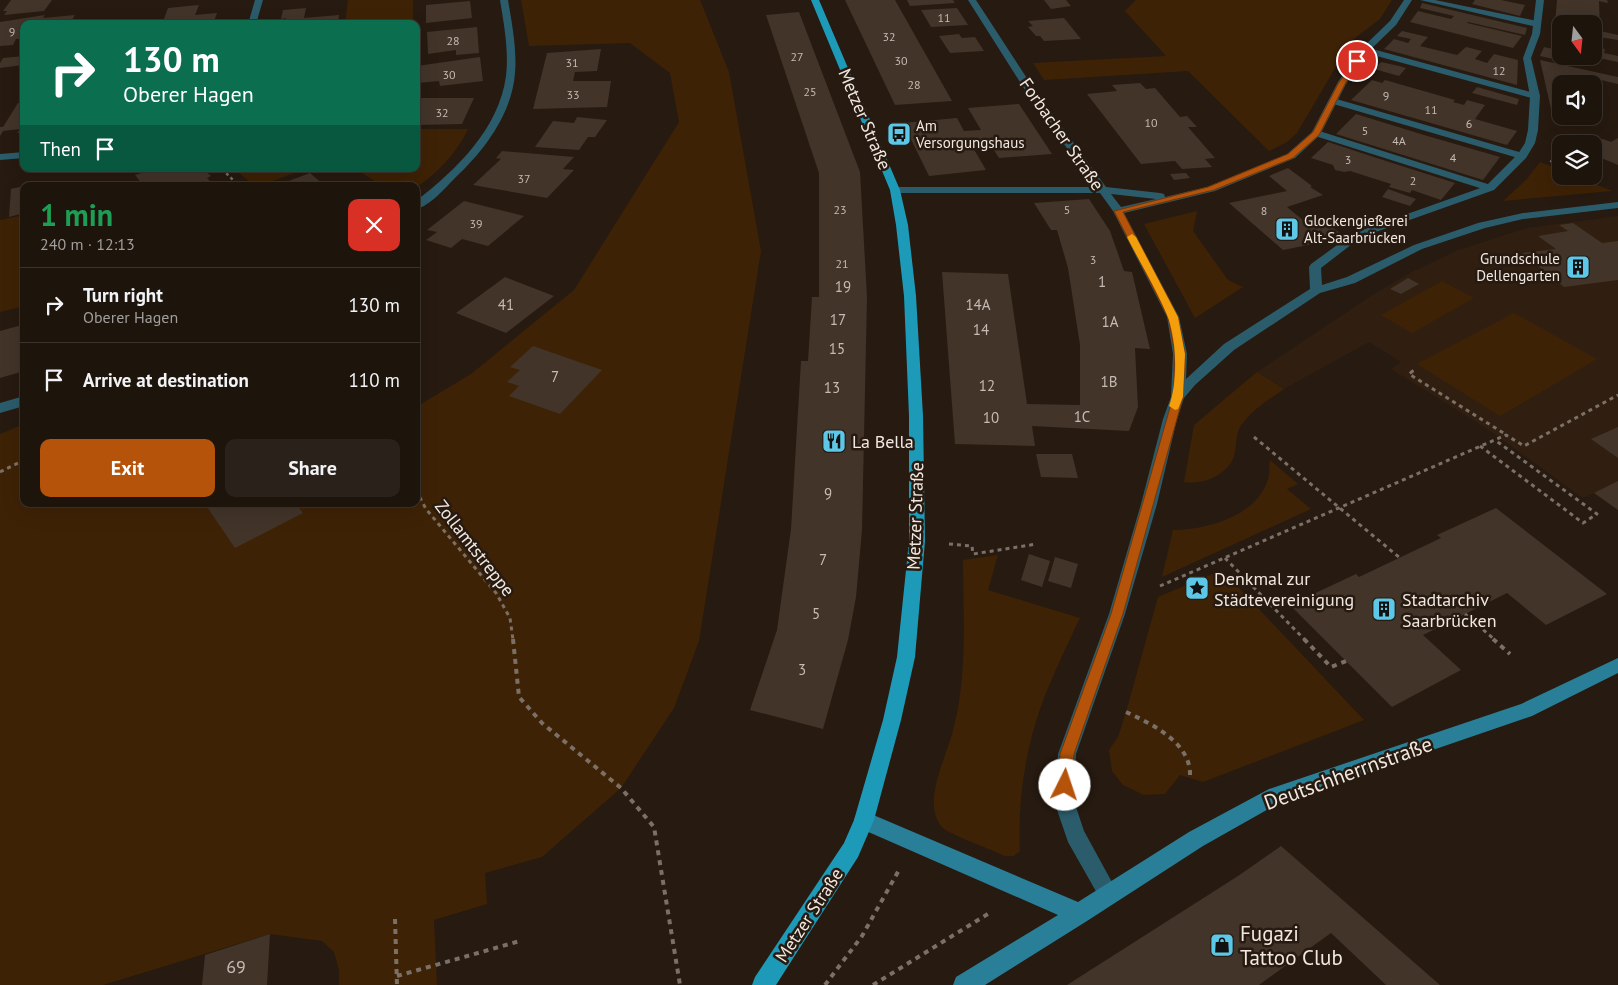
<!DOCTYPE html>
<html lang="en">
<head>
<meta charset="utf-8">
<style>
  :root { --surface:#1d140c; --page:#2a211a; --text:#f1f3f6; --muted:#a09e9d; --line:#3b332d; --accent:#b45309 }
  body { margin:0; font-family:"PT Sans",sans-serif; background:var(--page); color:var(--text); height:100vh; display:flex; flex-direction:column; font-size:19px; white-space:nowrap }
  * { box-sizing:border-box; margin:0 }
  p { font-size:16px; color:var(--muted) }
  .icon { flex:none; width:28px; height:28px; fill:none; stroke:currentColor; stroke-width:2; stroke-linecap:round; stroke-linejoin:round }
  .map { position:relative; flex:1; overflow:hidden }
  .side { position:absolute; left:20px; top:182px; width:400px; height:325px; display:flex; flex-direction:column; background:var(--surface); border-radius:10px; box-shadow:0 5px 20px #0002,0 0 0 1px var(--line) }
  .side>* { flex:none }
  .banner { position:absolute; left:20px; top:20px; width:400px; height:152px; border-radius:10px; box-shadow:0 5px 20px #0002,0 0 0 1px var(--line); background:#0b6e4f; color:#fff; overflow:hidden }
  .needle { width:32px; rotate:165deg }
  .fabs { position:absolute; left:1552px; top:15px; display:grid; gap:10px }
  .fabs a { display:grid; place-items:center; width:50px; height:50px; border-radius:10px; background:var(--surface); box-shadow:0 5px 20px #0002,0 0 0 1px var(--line); font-size:25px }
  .pin { position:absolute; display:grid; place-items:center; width:42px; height:42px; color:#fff; margin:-21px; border:2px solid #fff; border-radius:50%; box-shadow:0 1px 5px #0007 }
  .me { position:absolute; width:55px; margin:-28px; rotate:4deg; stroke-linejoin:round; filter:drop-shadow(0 0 4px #0008) }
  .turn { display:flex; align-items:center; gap:18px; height:105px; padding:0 20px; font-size:22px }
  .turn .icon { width:65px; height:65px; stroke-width:2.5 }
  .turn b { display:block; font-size:35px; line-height:42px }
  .then { display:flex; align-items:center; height:48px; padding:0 20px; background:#0003; gap:10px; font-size:19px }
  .round { display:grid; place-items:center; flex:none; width:52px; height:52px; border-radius:10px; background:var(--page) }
  .headline { display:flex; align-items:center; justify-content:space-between; height:85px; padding:0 20px }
  h1 { font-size:30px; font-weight:700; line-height:38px; color:#1e9e55 }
  .button { display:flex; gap:10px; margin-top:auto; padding:10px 20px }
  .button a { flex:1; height:58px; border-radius:10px; background:var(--accent); color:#fff; font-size:20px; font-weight:700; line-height:58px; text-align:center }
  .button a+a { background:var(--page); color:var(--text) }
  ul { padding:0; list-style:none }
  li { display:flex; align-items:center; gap:15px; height:75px; padding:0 20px; border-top:1px solid var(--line) }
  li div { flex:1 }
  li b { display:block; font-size:19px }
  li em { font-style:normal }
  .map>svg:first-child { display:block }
  .built { fill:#301f10 }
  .green { fill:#3e2206 }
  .building { fill:#423429 }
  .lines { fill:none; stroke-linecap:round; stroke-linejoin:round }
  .path-far3 { stroke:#7b7067; stroke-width:2; stroke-dasharray:2.5 2.5; stroke-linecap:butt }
  .path-far2 { stroke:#7b7067; stroke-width:2.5; stroke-dasharray:3 3; stroke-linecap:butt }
  .path-far1 { stroke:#7b7067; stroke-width:3; stroke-dasharray:4 4; stroke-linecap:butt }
  .path { stroke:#7b7067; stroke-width:4; stroke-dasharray:5 5; stroke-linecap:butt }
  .lane { fill:#2b5c6b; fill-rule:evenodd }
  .street { fill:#2b5c6b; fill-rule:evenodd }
  .secondary { fill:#287f97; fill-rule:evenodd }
  .primary { fill:#1e9ab9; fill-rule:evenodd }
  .route { fill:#b45309; stroke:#753606 }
  .slow { fill:#f59e0b }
  .labels { text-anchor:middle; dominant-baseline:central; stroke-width:5; stroke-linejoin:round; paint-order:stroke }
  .far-number-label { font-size:12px; fill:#c5bbb3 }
  .far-poi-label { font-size:15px; fill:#f1e8e1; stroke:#271a10; text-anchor:start }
  .number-label { font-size:15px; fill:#c5bbb3 }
  .street-label { font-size:18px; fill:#f1e8e1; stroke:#271a10 }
  .poi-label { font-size:18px; fill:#f1e8e1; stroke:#271a10; text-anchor:start }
  .near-number-label { font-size:18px; fill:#c5bbb3 }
  .near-street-label { font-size:21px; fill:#f1e8e1; stroke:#271a10 }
  .near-poi-label { font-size:21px; fill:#f1e8e1; stroke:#271a10; text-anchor:start }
</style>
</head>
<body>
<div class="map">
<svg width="1618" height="985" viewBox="0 0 1618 985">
  <rect width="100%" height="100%" fill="#271a10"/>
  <!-- built -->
  <path class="built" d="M1618,216V510L1594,493L1583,498L1489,430L1391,369L1401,362L1369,342L1284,389L1257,372L1374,294L1412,272L1458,250L1527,228Z"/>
  <!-- green -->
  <path class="green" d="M348,0H413V24H345Z
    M521,0H700L729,72L761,251L699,641L674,708L621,788L542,857L485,873L487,904L434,920L437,985H339V970L334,952L322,941L270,934L103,985H0V434L24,424V504H416V407L471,374L574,290L679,122L670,73L630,43L529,46Z
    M1136,0H1392L1380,19L1351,41L1297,133L1287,142L1269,151L1188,71L1044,80L1033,63L1166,56L1125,11Z
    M416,129H468C457,153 438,172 416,188L382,186L356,169H416Z
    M1540,162L1561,170V176H1575L1612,191L1503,201L1526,180Z
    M234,169H305L259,186H255Z
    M1197,211L1193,231L1228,280L1243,287L1195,318L1144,224Z
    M24,215V306L0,312V220Z
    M1442,281L1474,298L1412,333L1381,315Z
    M1514,313L1597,359L1500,416L1417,364Z
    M1257,372L1284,389C1270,399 1253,409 1242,424C1234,434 1238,450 1232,461C1223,477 1200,485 1184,482L1194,425Z
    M1270,460L1298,484L1287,489L1311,509L1162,577L1173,530C1206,530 1258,516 1268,479C1270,473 1269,466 1270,460Z
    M998,555L988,590L1080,618C1069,641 1058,664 1048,688C1027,739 1017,796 1020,851L1014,856H1005C995,851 949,834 943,828C920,804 947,757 953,730C968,675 963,616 963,560Z
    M1222,570L1364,720L1203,782L1180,775L1165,794L1144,795L1123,785L1112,771L1109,750L1118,737L1126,712L1158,597Z"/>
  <!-- building -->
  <path class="building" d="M11,0H52L44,11L4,15L7,11H3Z
    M845,0H895L952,101L895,105Z
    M907,0H953L955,3L910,6Z
    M1044,0H1066L1071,6L1051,9Z
    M1475,0H1501L1525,5L1520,16L1472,4Z
    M1557,0H1607L1608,3L1599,1L1600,31L1618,35V40L1599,37L1596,47L1605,49L1604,53L1618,56V62L1594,57V24H1561V56H1578L1576,64L1540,56L1544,47L1553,49Z
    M470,1L472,18L426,23V5Z
    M1422,3L1527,28L1525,35L1468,22L1467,23L1522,36L1513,48L1410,22L1418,11L1451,19L1454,16L1420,8Z
    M199,5L195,15L217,13L213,24H162L168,8Z
    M306,8L304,18L339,15L338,24H285L286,18L281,19L283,10Z
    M957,8L968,25L931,27L921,10Z
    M799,12L860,172L867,297L862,530L856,597L848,640L823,729L750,710L777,630L791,529L801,361H808L812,297H819V173L766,15Z
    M45,15L43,18L75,15L71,22L24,24V39H16L13,45L0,46V22Z
    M1064,18L1081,39L1044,41L1040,36H1036L1028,27L1033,26L1028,21Z
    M477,27L479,53L456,55V50L428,54L427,32Z
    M1402,31L1428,37L1420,46L1457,55L1466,47L1482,51L1475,59L1487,63L1494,54L1518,60L1517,85L1384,49L1394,39L1408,43L1411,39L1397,36Z
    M959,34L962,38L975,37L984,51L950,53L939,36Z
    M601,49L597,71L575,72L573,81H611L607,107L533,109L547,53Z
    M24,56L23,65L0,68V63L3,58Z
    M480,57L483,81L440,86L439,81L418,83L417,66Z
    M1540,60L1618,77V84L1592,78L1591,82L1582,80V84H1561V110L1551,109Z
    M1381,62L1399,66L1406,68L1399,76L1374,69Z
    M1372,80L1382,83L1385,80L1455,100L1453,102L1464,105L1467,100L1485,105L1475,119L1517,131L1507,145L1351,100Z
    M1140,83L1146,89L1155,88L1180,117L1187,116L1197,127H1188L1215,158L1205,159L1212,167L1182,169L1175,161L1141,164L1087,94L1117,91L1112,85Z
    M1477,87L1519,99L1517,105L1472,93Z
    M417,98H474L462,124L416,125Z
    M18,103H24V132L17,133L20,129L3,131L0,136V127H3Z
    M1019,104L1052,154L999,158L990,144L972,146L986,170L929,176L903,123L957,118L964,131L981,130L968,108Z
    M1356,114L1424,135L1500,157L1483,180L1336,134Z
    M577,117L607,120L595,137H588L579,150L535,147L553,121L574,123Z
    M1618,138V165L1594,155V149L1602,145L1595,142L1603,139L1611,142Z
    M1328,142L1386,161L1455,183L1441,200L1412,190L1410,193L1389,187L1391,184L1350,171L1344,172L1335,170L1333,165L1311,158Z
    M502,151L574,157L563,169L574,170L547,198L473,185L501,159L496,158Z
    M1288,168L1312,186L1310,187L1323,195L1287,207L1310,226L1321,219L1340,233L1328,241L1283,250L1229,203L1287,191L1269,176Z
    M154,169H203L211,176L207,178L213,184L208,186H137L142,184L135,175Z
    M310,173L325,186H275Z
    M1186,173L1190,178L1174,180L1170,174Z
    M24,186V213L9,217L11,189Z
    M1388,189L1416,199L1410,206L1382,197Z
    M1089,199L1110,231L1124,271L1132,272L1150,349L1135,348L1138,407L1129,431L1032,426L1035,446L955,444L942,272L1008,274L1027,404L1080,405V345L1068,268L1057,230H1051L1034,203Z
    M464,201L524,216L488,246L462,239L451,248L426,240L437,232L427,230Z
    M1573,223L1602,243L1618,241V280L1564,287L1522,253L1556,249L1538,236L1568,231L1559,225Z
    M505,277L554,296L506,333L456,313Z
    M1408,278L1419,284L1401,294L1390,289Z
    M22,325L24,371L0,378V331Z
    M533,346L602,370L560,414L509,396L519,386L507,382L520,370L510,367Z
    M1618,427V458L1591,439Z
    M1036,454H1072L1078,478L1041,477Z
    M1618,481V510L1594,493Z
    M205,504H296L303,513L235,548Z
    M1496,508L1607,594L1546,625L1507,593L1423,635L1461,670L1392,707L1290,605L1356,574L1359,577L1441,538L1437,535Z
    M1029,554L1050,561L1042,587L1021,580Z
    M1055,557L1078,564L1071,588L1048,581Z
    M1281,846L1440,985H1386L1331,933L1259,985H1067L1238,876Z
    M270,934L267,985H202L205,955Z"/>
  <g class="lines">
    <!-- path-far3 -->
    <path class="path-far3" d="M1550,161L1556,163"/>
    <!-- path-far2 -->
    <path class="path-far2" d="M1552,162L1561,165
      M222,169L239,186
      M1588,176L1597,180
      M1411,372L1414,370"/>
    <!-- path-far1 -->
    <path class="path-far1" d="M1413,371L1409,374L1505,434
      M1254,437L1400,558
      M1480,446L1583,523L1597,514L1495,440
      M0,472L24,460
      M416,490L426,509L496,593L510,618L513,640
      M949,544L972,546L973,554L1037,544
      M1225,558L1305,640
      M1160,586L1506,435L1524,446L1618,395
      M1465,614L1495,640"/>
    <!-- path -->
    <path class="path" d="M513,639L519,697L542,723L621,788L654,827L680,985
      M1304,639L1331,667L1346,661
      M1493,639L1510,654
      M1126,712C1152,724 1192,743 1190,777
      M395,919L397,985
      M397,976L520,941
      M825,985L862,936L899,870
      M873,985L991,912"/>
    <!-- lane -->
    <path class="lane" d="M1420,0H1435L1537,21L1541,24L1537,27Z
      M1365,47L1538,94L1540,96L1535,99L1362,52V48Z
      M1333,98L1526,154L1527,156L1522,159L1518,158L1330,103V99Z
      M1316,130L1494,186L1495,188L1490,191L1486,190L1312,135V131Z"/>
    <!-- street -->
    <path class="street" d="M255,0H263L256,24H248Z
      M500,0H508C512,24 517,49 515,73C512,114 484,151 455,178C445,188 430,206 416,209V201C456,170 499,129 506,76C509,51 504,25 500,0Z
      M968,0H976L1034,89L1106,187L1160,193L1164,194L1165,197L1207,187L1287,154L1312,132L1338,82L1362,48L1390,21L1404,0H1412L1396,25L1368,52L1346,84L1320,135L1295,158L1215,191L1124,213L1179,317L1187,354L1186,379L1224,344L1310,289L1309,267L1311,264L1344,240L1365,229L1486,186L1518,154L1525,143L1528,130L1530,96L1523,58L1532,34L1536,0H1544L1540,34L1531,58L1540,96L1538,130L1535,143L1526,158L1494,190L1373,233L1352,244L1321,268L1322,285L1347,277L1414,245L1478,223L1523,213L1618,202V208L1523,219L1485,228L1422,249L1355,283L1320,293L1234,350L1195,385L1184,398L1177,419L1157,504L1125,614L1076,754L1074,801L1084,831L1119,895L1116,902L1109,905L1102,902L1068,842L1054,801L1058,754L1109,614L1141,504L1163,419L1171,397L1173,354L1167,317L1113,211L1100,193H895L890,190L895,187H1095L1025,90ZM1111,194L1156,199L1121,207Z
      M24,152V158L0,160V154Z
      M24,396V406L0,413V403Z"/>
    <!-- secondary -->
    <path class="secondary" d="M1618,658V673L1532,716L1281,802L1203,846L1087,921L985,985H953L956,977L1058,915L857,827L854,820L857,813L864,811L1078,902L1189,832L1269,789L1521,704Z"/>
    <!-- primary -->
    <path class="primary" d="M811,0H819L900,190L908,225L916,296L923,416L925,541L915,657L901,720L874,820L858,857L776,985H752L755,977L844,843L854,820L883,720L897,657L909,541V416L904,296L896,225L890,190Z"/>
  </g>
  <!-- route -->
  <path class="route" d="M1357,59L1361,61L1345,84L1319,135L1293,158L1214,190L1123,212L1178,317L1185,354L1183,397L1123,614L1074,754L1072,785L1070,790L1065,792L1060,790L1058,785L1060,754L1111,614L1173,397L1175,354L1168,317L1114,211L1208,187L1288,154L1313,132L1338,84L1355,60Z"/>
  <!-- slow -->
  <path class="slow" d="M1132,234L1136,237L1178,317L1185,354L1183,397L1178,409L1175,410L1169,406C1178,382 1177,339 1167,315C1156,288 1140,263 1127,237Z"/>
  <!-- icons -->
  <defs>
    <g id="bus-square" transform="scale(1.25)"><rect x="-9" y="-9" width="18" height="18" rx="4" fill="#5cc7e7" stroke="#271a10"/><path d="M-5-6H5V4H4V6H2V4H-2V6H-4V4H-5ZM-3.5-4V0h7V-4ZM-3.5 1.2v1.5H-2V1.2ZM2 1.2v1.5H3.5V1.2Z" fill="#111"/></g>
    <g id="building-square" transform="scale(1.25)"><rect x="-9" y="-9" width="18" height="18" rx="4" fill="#5cc7e7" stroke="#271a10"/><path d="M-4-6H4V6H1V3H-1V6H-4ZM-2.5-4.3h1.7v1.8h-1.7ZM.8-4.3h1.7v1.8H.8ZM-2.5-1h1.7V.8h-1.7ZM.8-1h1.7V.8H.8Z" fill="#111"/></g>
    <g id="restaurant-square" transform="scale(1.25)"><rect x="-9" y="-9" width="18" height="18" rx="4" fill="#5cc7e7" stroke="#271a10"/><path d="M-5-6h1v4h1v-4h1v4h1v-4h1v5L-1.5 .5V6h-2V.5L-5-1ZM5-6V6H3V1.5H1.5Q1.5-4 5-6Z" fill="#111"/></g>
    <g id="sight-square" transform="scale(1.25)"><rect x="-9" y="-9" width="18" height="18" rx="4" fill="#5cc7e7" stroke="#271a10"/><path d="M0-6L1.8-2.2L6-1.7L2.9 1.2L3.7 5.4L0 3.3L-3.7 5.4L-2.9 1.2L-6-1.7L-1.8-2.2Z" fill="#111"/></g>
    <g id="shop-square" transform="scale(1.25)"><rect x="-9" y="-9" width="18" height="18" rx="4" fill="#5cc7e7" stroke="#271a10"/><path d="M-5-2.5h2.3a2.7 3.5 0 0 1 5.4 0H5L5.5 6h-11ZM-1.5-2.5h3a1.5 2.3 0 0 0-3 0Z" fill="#111"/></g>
  </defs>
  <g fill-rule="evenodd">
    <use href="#bus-square" x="899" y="134"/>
    <use href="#building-square" x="1287" y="229"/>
    <use href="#building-square" x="1578" y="267"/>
    <use href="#restaurant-square" x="834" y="441"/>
    <use href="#sight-square" x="1197" y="588"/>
    <use href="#building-square" x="1384" y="609"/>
    <use href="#shop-square" x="1222" y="945"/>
  </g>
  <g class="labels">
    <!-- far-number labels -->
    <g class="far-number-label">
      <text x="944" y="17">11</text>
      <text x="12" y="31">9</text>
      <text x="889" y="36">32</text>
      <text x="453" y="40">28</text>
      <text x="797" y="56">27</text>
      <text x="901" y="60">30</text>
      <text x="572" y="62">31</text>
      <text x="1499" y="70">12</text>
      <text x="449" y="74">30</text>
      <text x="914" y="84">28</text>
      <text x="810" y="91">25</text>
      <text x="573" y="94">33</text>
      <text x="1386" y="95">9</text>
      <text x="1431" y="109">11</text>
      <text x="442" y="112">32</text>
      <text x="1151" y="122">10</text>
      <text x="1469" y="123">6</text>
      <text x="1365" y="130">5</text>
      <text x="1399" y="140">4A</text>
      <text x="1453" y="157">4</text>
      <text x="1348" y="159">3</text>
      <text x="524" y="178">37</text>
      <text x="1413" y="180">2</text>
      <text x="840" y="209">23</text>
      <text x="1067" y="209">5</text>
      <text x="1264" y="210">8</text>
      <text x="476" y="223">39</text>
      <text x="1093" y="259">3</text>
      <text x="842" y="263">21</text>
    </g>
    <!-- far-poi labels -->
    <g class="far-poi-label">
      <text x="916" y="125">Am<tspan x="916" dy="17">Versorgungshaus</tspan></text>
      <text x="1304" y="220">Glockengießerei<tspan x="1304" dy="17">Alt-Saarbrücken</tspan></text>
      <text x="1560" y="258" text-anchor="end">Grundschule<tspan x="1560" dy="17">Dellengarten</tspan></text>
    </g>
    <!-- number labels -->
    <g class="number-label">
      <text x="1102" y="281">1</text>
      <text x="843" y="286">19</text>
      <text x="506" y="304">41</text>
      <text x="978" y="304">14A</text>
      <text x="838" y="319">17</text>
      <text x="1110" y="321">1A</text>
      <text x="981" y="329">14</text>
      <text x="837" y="348">15</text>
      <text x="555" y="376">7</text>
      <text x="1109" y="381">1B</text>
      <text x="987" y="385">12</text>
      <text x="832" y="387">13</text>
      <text x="1082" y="416">1C</text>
      <text x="991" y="417">10</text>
      <text x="828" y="493">9</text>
      <text x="823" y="559">7</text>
      <text x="816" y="613">5</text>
      <text x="802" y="669">3</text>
    </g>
    <!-- street labels -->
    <g class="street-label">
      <text transform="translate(865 119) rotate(67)">Metzer Straße</text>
      <text transform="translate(1062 134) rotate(55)">Forbacher Straße</text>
      <text transform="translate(915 516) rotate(-88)">Metzer Straße</text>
      <text transform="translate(475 548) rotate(52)">Zollamtstreppe</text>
      <text transform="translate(809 915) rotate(-57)">Metzer Straße</text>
    </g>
    <!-- poi labels -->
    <g class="poi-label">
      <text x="852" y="441">La Bella</text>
      <text x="1214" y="578">Denkmal zur<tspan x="1214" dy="21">Städtevereinigung</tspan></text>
      <text x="1402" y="599">Stadtarchiv<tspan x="1402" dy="21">Saarbrücken</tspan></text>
    </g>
    <!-- near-number labels -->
    <g class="near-number-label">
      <text x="236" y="966">69</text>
    </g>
    <!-- near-street labels -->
    <g class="near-street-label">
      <text transform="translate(1348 773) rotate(-20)">Deutschherrnstraße</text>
    </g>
    <!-- near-poi labels -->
    <g class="near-poi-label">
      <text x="1240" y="933">Fugazi<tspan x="1240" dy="24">Tattoo Club</tspan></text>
    </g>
  </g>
</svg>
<div class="fabs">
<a><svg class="needle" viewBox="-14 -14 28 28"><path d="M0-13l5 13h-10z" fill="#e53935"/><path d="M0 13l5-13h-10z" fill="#a09e9d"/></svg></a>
<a><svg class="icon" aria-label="sound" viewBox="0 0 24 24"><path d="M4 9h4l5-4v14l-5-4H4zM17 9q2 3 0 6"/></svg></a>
<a><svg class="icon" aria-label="layers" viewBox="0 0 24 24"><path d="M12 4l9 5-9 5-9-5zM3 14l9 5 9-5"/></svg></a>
</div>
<div class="pin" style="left:1357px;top:61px;background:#d93025"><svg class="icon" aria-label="arrive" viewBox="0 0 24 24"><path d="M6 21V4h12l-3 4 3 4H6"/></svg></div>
<svg class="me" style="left:1065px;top:785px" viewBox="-20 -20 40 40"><circle r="19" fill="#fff"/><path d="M0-13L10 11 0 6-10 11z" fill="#b45309"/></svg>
<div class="banner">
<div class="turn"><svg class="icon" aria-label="right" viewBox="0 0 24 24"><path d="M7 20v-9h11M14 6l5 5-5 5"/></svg><div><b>130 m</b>Oberer Hagen</div></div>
<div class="then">Then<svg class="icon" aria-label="arrive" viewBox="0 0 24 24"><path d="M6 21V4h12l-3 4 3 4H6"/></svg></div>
</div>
<section class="side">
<div class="headline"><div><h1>1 min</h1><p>240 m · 12:13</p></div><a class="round" style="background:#d93025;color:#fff"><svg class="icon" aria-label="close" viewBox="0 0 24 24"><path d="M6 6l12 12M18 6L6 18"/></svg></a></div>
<ul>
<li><svg class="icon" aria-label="right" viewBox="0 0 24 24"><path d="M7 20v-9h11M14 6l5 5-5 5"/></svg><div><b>Turn right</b><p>Oberer Hagen</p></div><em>130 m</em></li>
<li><svg class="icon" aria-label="arrive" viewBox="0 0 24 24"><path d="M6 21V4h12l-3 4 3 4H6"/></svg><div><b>Arrive at destination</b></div><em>110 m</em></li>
</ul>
<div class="button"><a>Exit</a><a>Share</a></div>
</section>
</div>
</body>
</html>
